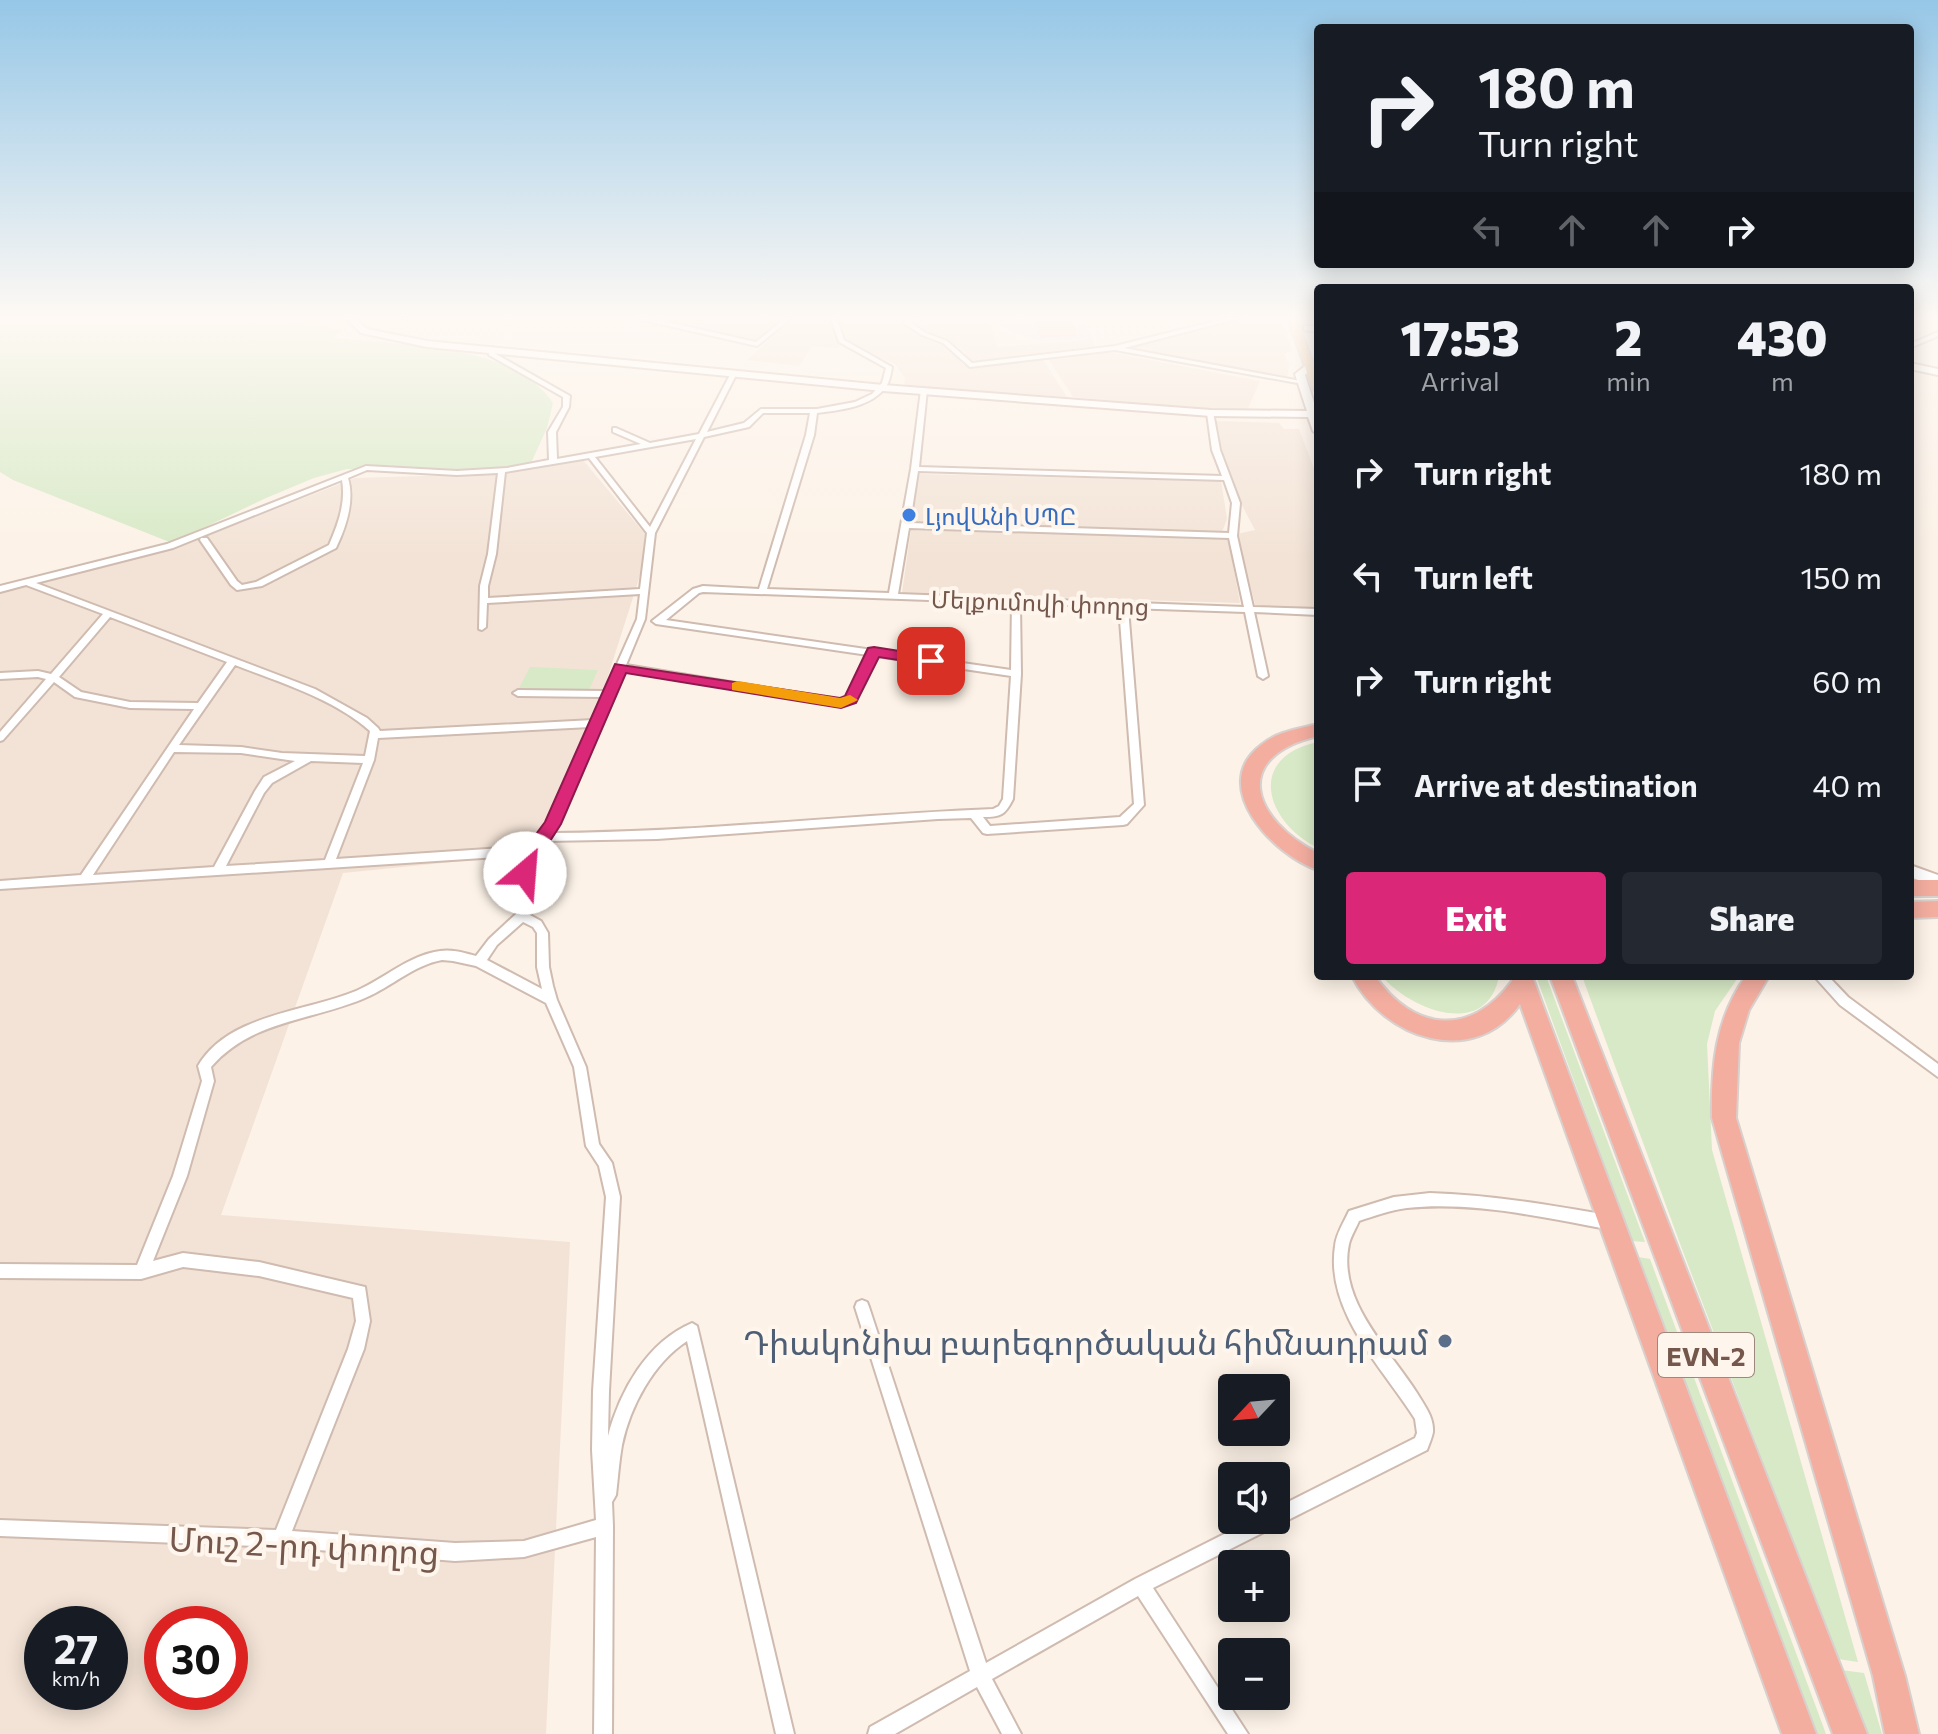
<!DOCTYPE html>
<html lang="en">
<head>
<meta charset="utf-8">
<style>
  :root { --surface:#171b24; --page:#242831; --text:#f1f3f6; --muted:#9ea1a6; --accent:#db2777 }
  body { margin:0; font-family:Commissioner,"Noto Sans Armenian",sans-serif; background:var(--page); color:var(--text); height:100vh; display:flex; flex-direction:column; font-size:30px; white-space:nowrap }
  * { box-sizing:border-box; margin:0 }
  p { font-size:26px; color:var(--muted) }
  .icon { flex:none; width:44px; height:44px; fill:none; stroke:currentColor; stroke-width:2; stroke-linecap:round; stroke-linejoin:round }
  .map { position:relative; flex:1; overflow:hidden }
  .side { position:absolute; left:1314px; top:284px; width:600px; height:696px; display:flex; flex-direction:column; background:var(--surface); border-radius:8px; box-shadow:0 4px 20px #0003 }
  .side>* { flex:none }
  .top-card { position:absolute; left:1314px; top:24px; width:600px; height:244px; border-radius:8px; box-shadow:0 4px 20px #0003; background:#171b24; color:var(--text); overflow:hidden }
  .needle { width:52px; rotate:244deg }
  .buttons { position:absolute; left:1218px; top:1374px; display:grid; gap:16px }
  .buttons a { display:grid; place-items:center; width:72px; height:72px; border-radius:8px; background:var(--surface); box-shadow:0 4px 20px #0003; font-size:40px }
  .speed { position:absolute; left:24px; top:1606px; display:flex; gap:16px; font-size:40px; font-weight:700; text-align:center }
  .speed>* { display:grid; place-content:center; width:104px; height:104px; border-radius:50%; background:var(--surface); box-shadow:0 4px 20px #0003; line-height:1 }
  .speed small { font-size:20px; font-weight:400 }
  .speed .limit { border:12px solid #d22; background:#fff; color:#111 }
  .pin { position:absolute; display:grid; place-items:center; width:68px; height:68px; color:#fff; margin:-34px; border-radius:16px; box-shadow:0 4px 12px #0006 }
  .me { position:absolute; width:88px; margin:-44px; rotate:27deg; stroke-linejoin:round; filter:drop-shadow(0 0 6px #0008) }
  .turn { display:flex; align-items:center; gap:28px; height:168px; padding:0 32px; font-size:36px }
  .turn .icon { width:104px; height:104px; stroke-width:2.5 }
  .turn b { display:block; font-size:56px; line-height:68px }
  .lanes { display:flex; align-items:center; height:76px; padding:0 32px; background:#0003; justify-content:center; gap:40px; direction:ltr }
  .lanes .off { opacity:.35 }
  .eta { display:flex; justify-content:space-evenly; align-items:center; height:136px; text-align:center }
  .eta b { font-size:48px; font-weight:800; line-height:56px }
  .cta { display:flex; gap:16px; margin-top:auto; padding:16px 32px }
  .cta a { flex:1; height:92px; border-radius:8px; background:var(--accent); color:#fff; font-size:32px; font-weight:800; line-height:92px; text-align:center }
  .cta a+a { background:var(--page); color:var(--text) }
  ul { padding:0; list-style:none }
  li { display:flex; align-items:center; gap:24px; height:104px; padding:0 32px }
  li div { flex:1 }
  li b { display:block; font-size:30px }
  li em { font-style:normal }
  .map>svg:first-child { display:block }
  .residential { fill:#f3e3d6; fill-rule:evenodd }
  .education { fill:#efe4f8 }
  .green { fill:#d7e9c6 }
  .building { fill:#f0cec0 }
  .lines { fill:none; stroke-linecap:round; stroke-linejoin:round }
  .street-casing { stroke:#cfbbb0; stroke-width:4 }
  .secondary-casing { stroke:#d2baae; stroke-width:4 }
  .primary-casing { stroke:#d8d0cd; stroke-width:4 }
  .highway-casing { stroke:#d8d0cd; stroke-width:4 }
  .street { fill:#fff; fill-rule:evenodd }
  .secondary { fill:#fff; fill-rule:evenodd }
  .primary { fill:#f8d0a2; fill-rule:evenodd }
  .highway { fill:#f4aea0; fill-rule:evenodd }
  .route { fill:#db2777; stroke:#8e194d; stroke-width:2 }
  .slow { fill:#f59e0b }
  .shop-dot { fill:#3f7fe0; stroke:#fef6ed; stroke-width:3 }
  .service-dot { fill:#5c6f8a; stroke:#fef6ed; stroke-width:3 }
  .labels { text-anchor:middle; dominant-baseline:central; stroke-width:8; stroke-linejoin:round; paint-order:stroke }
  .far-shop-label { font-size:24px; fill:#366cbe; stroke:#fef6ed; text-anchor:start }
  .far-street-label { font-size:24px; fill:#75574c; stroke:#fef6ed }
  .shield { fill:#fef6ed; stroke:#9e877c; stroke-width:2 }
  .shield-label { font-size:26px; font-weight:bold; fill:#75574c }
  .near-service-label { font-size:34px; fill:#4e5e75; stroke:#fef6ed; text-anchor:end }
  .near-street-label { font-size:34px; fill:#75574c; stroke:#fef6ed }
</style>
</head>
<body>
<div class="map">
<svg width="1938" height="1734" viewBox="0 0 1938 1734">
  <rect width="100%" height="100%" fill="#fcf2e7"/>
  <!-- residential -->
  <path class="residential" d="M646,316H787L754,342Z
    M795,316H829L841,344L838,348L812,347L799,366L747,360Z
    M837,316H911L903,324L944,342L964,365L973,367L1043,360L1067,397L904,386L905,378L895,364L853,346L844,339Z
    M917,316H989L997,347L1092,339L1094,346L976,361L969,360L964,351L948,340L915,326L912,322Z
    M1250,316H1280L1292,351L1284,354L1289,363L1287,379L1125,348Z
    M1103,351L1260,381L1246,413L1073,397L1049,360Z
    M1215,421L1279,423L1284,429H1299L1318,479V609L1256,608L1237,534L1255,530L1227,477Z
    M583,460L645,534L643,566L552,852L343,873L221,1215L570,1242L546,1734H0V590L176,548L355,478L455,475ZM42,1624H110V1692H42ZM162,1624H230V1692H162Z
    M918,474L1221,481L1227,519L1222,532L907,524Z
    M911,530L1228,538L1240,603L902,593Z"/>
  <!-- education -->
  <path class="education" d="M993,316H1083L1092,339L1037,341L996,325Z"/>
  <!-- green -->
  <path class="green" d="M0,316H271L343,330L333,338C399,346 513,342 553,403L547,428L531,463L482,471L347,469L314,478L266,498L172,543L13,480L0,472Z
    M530,667L598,670L588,692L519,688Z
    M1318,742V848C1265,822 1246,757 1318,742Z
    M1382,976H1499C1487,1040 1410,1010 1382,976Z
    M1536,976H1546L1645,1242L1632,1241Z
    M1582,976H1739L1715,1011L1707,1044L1712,1150L1858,1662L1838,1659L1682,1249Z
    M1638,1257L1650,1259L1826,1734H1811Z
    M1833,1669L1864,1673L1882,1734H1859Z"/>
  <!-- building -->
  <path class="building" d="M1071,319L1077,336L1040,338L1035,320Z"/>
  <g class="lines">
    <!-- street casing -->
    <g class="street-casing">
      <path id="street" d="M405,316H412L406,320L403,318Z
        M640,316L756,342L788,316H794L757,346L638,319L637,318Z
        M830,316H836L844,340L892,367C891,373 890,380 887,385C873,407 841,410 817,413L814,435L767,589L889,593L911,469L921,390L924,388L927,390L919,467L1222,476L1212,450L1207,413L1213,412L1220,450L1240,503L1237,536L1253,607L1318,609V615L1254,612L1268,676L1263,679L1258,676L1245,612L1128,608L1144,805L1127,824L1123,825L987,834L983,833L971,818L938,819L657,839L547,841C529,867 530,883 528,914L541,921L548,933L549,967L553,986L557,1000L586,1067L599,1144L612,1163L620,1197L609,1391L608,1436C620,1391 647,1342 692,1323L697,1326L794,1734H776L687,1341C653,1363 630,1407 622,1445C619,1462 618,1478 616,1495L612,1502L613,1526L612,1734H594L596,1537L524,1557L455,1561L281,1547L0,1536V1520L276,1530L348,1349L356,1321L353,1298L259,1276L183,1267L141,1279L0,1278V1264L137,1265L173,1176L202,1081L198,1066C228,1014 306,1012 356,991C384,979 409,955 440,951C452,949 465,953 476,956L489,939L516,914L519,873L528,855L0,889V881L81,875L194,709L130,708L75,697L54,682L3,740L0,741V732L46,679L38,677L0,679V673L38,671L51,674L103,614L26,585L0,592V586L167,544L366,466L457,471L507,468L549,460L548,432L563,407V397L489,355V349L492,347L495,349L494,353L570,396L569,407L556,432L557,459L641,444L613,432V428H616L650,443L699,434L731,373L734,371L737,373L707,432L744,423L761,409H817L855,402L872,394L882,383L886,368L839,342ZM763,413H810L806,435L759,589L703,586L693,589L652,621L656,624L868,655L847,697L840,700L626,665L645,619L655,533L704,437L749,427ZM696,439L650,527L595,457ZM589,458L647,533L640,589L488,598V586L496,554L505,472ZM367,470L457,475L498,473L488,554L480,586L479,629L482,630L486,627L487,603L640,594L637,619L605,691L518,690L513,693L518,696L603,697L593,720L380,731L378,728L367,718L315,689L36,583L173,548L342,480C346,503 338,524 329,545L256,582L242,585L237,581L207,538H201L200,540L231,585L237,590L262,586L336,548C346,527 355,501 348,478ZM918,471L1224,480L1232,503L1229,533L910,523ZM909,528L1229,538L1244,607L898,594ZM703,592L1012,603L1011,670L666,620L699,593ZM1020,603L1119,607L1134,804L1120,817L990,826L983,817C1001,817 1005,815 1013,799L1021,674ZM110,617L227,662L198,703L130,702L81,692L59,677ZM876,656L1011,676L1003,799L999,806L993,809C847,815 700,832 553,833L558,824L624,670L841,706L854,701ZM235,665C279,682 335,699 370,731L365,756L282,753L241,747L179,745ZM590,727L548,823L532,846L336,859L374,760L378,738ZM174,752L241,753L295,761L264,777L255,791L214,867L93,875ZM311,761L363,763L325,860L226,866L264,793L272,783ZM523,922L533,927L537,933V967L542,989L487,960L497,945ZM442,960L453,961L476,966L546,1003L574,1067L586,1146L599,1166L606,1197L593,1391L592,1450L596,1520L524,1541L455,1543L292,1531L364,1349L370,1321L365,1287L259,1262L183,1253L153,1261L187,1176L214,1081L211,1067C252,1020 311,1021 365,998C391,987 414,965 442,960Z
        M910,316H916L911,323L926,333L947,341L972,363L1115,346L1236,316H1245L1244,317L1124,348L1306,382L1303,384L1115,350L970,367L943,343L922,335L905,324L904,323Z
        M1938,332V336L1910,348V344Z
        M1814,976H1828L1848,997L1938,1064V1077L1840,1005Z
        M1430,1193C1491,1195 1552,1205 1612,1216L1617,1218L1619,1223L1617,1228L1612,1230C1547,1218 1473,1201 1407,1208C1390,1210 1374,1216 1359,1221C1356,1228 1351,1236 1349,1244C1337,1301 1389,1349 1417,1393C1424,1405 1434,1417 1433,1432C1432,1438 1429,1444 1427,1450L1153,1588L1248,1734H1228L1138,1596L992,1679L1021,1734H1002L977,1687L895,1734H868L870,1727L970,1671L855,1307L857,1302L862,1300L867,1302L869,1307L986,1663L1135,1579L1252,1520H1276V1508L1415,1438L1417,1433L1415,1419C1383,1368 1325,1312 1335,1246C1336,1234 1344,1222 1349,1211L1394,1197Z"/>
    </g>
    <!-- secondary casing -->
    <g class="secondary-casing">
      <path id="secondary" d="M344,316H353L367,329L427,341L883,385L1211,410L1307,411L1295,374L1310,362L1315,365L1305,375L1318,415V434L1313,431L1308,417L1211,416L883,391L427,347L361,333Z
        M1304,326H1318V332L1304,330Z
        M1910,363L1938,369V375L1910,369Z
        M1910,865L1938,875V887L1910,877Z"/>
    </g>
    <!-- primary casing -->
    <g class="primary-casing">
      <path id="primary" d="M1287,316H1295L1318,376V392L1313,389Z"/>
    </g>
    <!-- highway casing -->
    <g class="highway-casing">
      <path id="highway" d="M1318,724V736C1229,757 1253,820 1318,853V870C1274,856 1207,786 1261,745C1278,731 1298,729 1318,724Z
        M1910,880H1938V896H1910Z
        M1938,901V917L1910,918V902Z
        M1352,976H1375C1414,1032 1471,1037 1512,981L1510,976H1532L1816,1734H1782L1520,1004C1474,1070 1383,1038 1352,976Z
        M1550,976H1572L1867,1734H1833Z
        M1746,976H1769L1749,1010L1739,1043L1736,1118L1905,1676L1919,1734H1885L1873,1676L1712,1118C1711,1067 1715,1019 1746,976Z"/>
    </g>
    <!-- street -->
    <use href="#street" class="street"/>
    <!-- secondary -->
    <use href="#secondary" class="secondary"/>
    <!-- primary -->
    <use href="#primary" class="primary"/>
    <!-- highway -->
    <use href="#highway" class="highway"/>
  </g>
  <!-- sky -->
  <linearGradient id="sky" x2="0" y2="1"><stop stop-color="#96c7e7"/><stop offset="0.57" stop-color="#fef9f4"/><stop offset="1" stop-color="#fef9f4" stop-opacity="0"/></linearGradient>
  <rect width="1938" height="558" fill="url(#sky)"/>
  <!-- route -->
  <path class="route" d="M874,647L931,656L938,661L931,665L879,657L856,703L841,708L626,673L561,824L543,852L532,878H519L516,873L528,845L545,822L615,664L840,698L845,696L868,648Z"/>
  <!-- slow -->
  <path class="slow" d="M738,681L840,698L850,695L858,700L841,708L732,690V683Z"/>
  <!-- markers -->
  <circle class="shop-dot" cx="909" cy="515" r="8"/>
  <circle class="service-dot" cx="1445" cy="1341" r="8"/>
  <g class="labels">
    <!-- far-shop labels -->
    <g class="far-shop-label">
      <text x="925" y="515">ԼյովԱնի ՍՊԸ</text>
    </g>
    <!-- far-street labels -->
    <g class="far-street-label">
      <text transform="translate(1040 602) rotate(2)">Մելքումովի փողոց</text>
    </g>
    <!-- shield labels -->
    <rect class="shield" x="1658" y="1333" width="96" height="44" rx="6"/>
    <g class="shield-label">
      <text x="1706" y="1355">EVN-2</text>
    </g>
    <!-- near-service labels -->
    <g class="near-service-label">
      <text x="1429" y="1341">Դիակոնիա բարեգործական հիմնադրամ</text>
    </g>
    <!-- near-street labels -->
    <g class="near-street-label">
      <text transform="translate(304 1544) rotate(3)">Մուշ 2-րդ փողոց</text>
    </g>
  </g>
</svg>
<div class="buttons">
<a><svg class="needle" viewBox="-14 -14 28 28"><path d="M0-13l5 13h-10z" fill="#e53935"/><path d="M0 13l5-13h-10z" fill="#9ea1a6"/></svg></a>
<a><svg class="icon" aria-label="sound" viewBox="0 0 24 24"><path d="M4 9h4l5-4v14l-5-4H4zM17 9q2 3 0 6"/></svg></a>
<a>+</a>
<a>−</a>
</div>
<div class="speed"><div>27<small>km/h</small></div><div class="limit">30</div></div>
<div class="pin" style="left:931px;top:661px;background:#d93025"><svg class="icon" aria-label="arrive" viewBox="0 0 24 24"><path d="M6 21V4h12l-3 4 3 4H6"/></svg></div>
<svg class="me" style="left:525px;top:873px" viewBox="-20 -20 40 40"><circle r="19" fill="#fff"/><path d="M0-13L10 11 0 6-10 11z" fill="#db2777"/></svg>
<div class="top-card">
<div class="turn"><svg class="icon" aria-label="right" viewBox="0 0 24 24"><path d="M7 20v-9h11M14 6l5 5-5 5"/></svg><div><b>180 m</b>Turn right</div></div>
<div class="lanes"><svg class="icon off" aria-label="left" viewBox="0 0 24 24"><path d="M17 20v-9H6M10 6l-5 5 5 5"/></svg><svg class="icon off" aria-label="ahead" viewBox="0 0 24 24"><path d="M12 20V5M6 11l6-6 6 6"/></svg><svg class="icon off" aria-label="ahead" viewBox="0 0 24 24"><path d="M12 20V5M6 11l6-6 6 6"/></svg><svg class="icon" aria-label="right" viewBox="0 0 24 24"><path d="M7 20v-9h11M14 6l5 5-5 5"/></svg></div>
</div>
<section class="side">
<div class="eta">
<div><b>17:53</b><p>Arrival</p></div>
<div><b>2</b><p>min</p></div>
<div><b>430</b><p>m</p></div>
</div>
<ul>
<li><svg class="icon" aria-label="right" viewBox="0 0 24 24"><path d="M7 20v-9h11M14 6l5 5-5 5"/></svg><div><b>Turn right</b></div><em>180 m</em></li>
<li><svg class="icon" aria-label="left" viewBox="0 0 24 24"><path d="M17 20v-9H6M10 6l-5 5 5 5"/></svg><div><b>Turn left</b></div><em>150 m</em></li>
<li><svg class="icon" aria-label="right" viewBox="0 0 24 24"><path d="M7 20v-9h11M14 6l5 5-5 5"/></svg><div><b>Turn right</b></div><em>60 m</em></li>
<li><svg class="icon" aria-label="arrive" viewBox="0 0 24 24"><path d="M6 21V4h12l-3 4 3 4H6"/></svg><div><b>Arrive at destination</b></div><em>40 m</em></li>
</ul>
<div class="cta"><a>Exit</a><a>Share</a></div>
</section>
</div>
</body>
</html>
